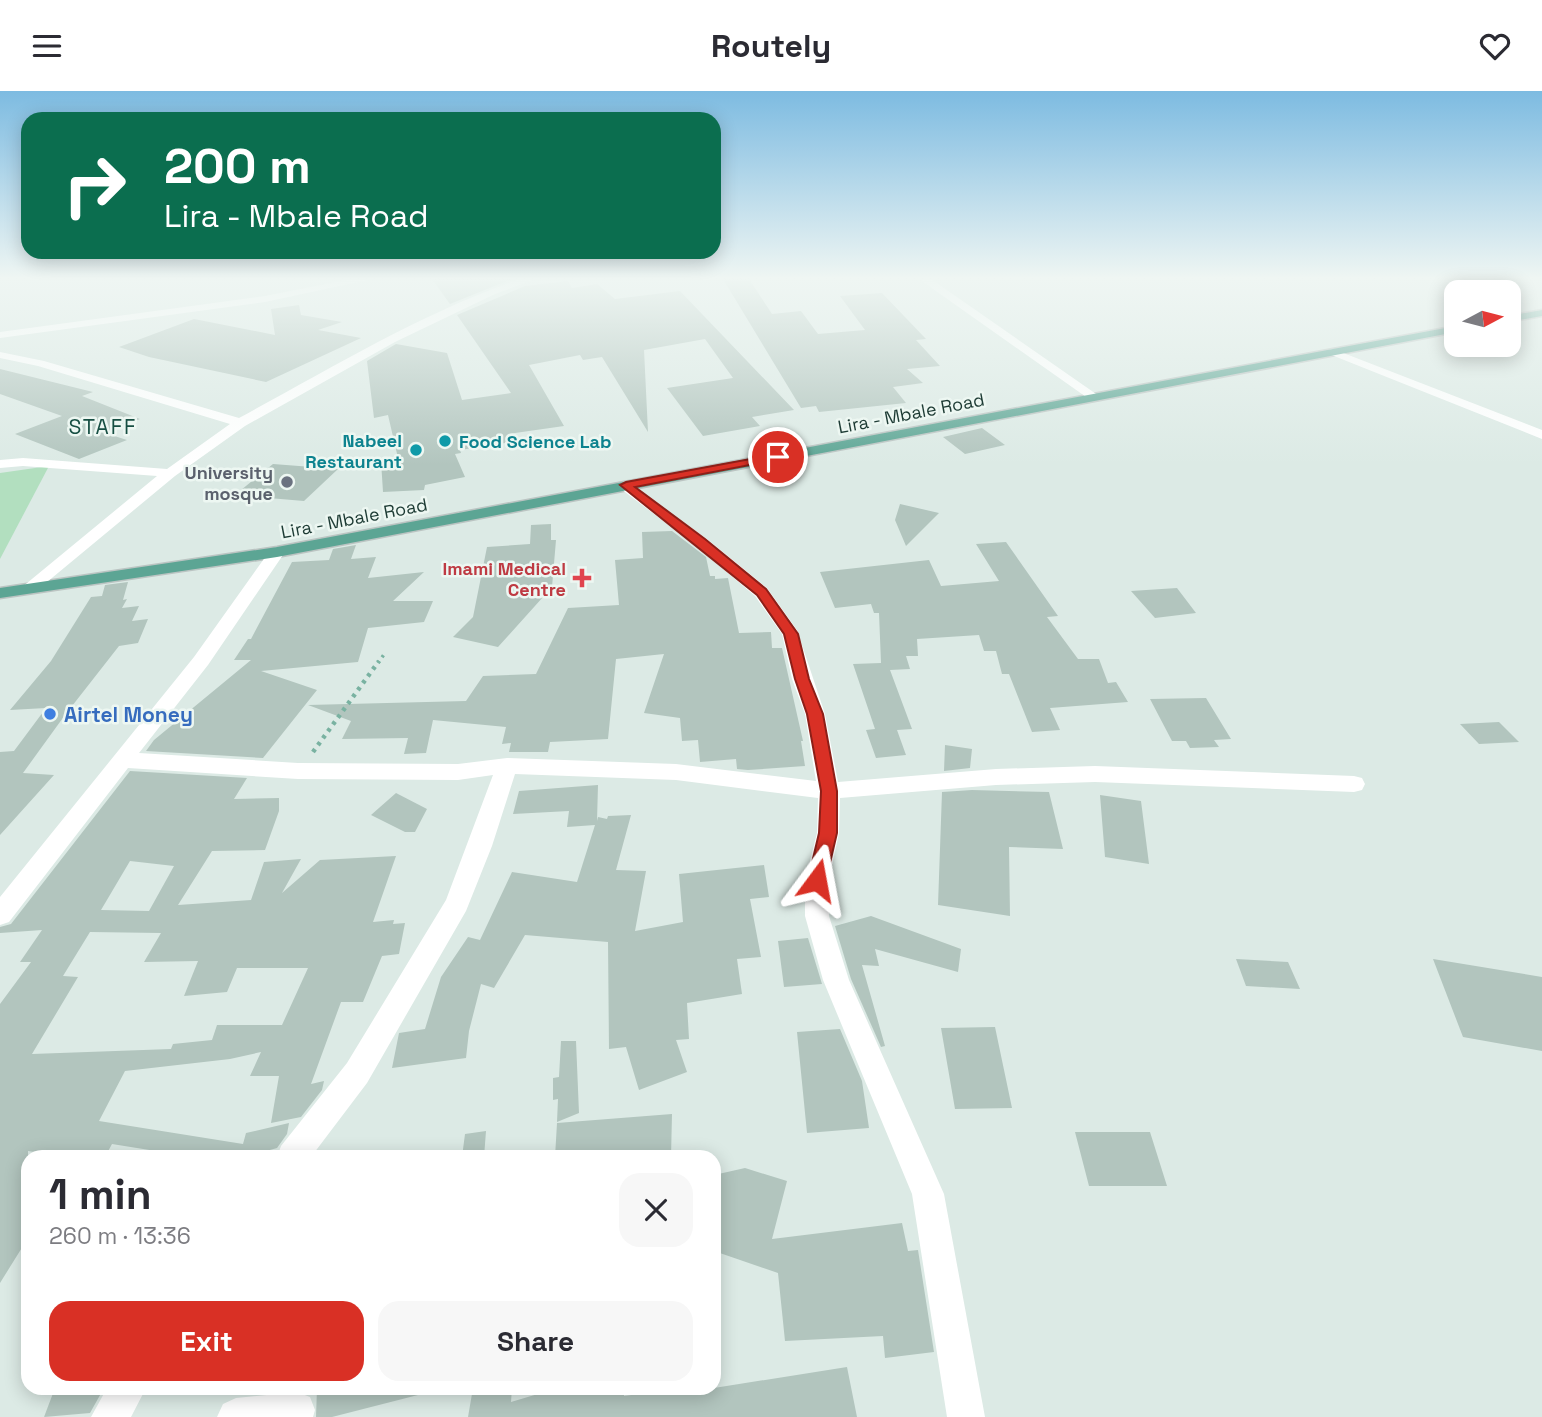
<!DOCTYPE html>
<html lang="en">
<head>
<meta charset="utf-8">
<style>
  :root { --surface:#fff; --page:#f7f7f7; --text:#2b2b33; --muted:#7c7c81; --accent:#d93025 }
  body { margin:0; font-family:"Space Grotesk",sans-serif; background:var(--page); color:var(--text); height:100vh; display:flex; flex-direction:column; font-size:26px; white-space:nowrap }
  * { box-sizing:border-box; margin:0 }
  p { font-size:23px; color:var(--muted) }
  .icon { flex:none; width:38px; height:38px; fill:none; stroke:currentColor; stroke-width:2; stroke-linecap:round; stroke-linejoin:round }
  .map { position:relative; flex:1; overflow:hidden }
  .panel { position:absolute; left:21px; top:1059px; width:700px; height:245px; display:flex; flex-direction:column; background:var(--surface); border-radius:21px; box-shadow:0 4px 18px #0003 }
  .panel>* { flex:none }
  .hud { position:absolute; left:21px; top:21px; width:700px; height:147px; border-radius:21px; box-shadow:0 4px 18px #0003; background:#0b6e4f; color:#fff; overflow:hidden }
  .needle { width:46px; rotate:83deg }
  .buttons { position:absolute; left:1444px; top:189px; display:grid; gap:14px }
  .buttons a { display:grid; place-items:center; width:77px; height:77px; border-radius:14px; background:var(--surface); box-shadow:0 4px 18px #0003; font-size:35px }
  .pin { position:absolute; display:grid; place-items:center; width:60px; height:60px; color:#fff; margin:-30px; border:4px solid #fff; border-radius:50%; box-shadow:0 2px 7px #0007 }
  .me { position:absolute; width:77px; margin:-38px; rotate:13deg; stroke-linejoin:round; filter:drop-shadow(0 0 5px #0008) }
  .turn { display:flex; align-items:center; gap:24px; height:147px; padding:0 28px; font-size:32px }
  .turn .icon { width:91px; height:91px; stroke-width:2.5 }
  .turn b { display:block; font-size:49px; line-height:60px }
  .round { display:grid; place-items:center; flex:none; width:74px; height:74px; border-radius:21px; background:var(--page) }
  .head { display:flex; align-items:center; justify-content:space-between; height:119px; padding:0 28px }
  h1 { font-size:42px; font-weight:700; line-height:52px }
  .primary-button { display:flex; gap:14px; margin-top:auto; padding:14px 28px }
  .primary-button a { flex:1; height:80px; border-radius:21px; background:var(--accent); color:#fff; font-size:28px; font-weight:700; line-height:80px; text-align:center }
  .primary-button a+a { background:var(--page); color:var(--text) }
  header { display:flex; justify-content:space-between; align-items:center; height:91px; padding:0 28px; background:var(--surface); font-size:32px; font-weight:700 }
  .map>svg:first-child { display:block }
  .green { fill:#b2dfbf }
  .building { fill:#b2c5be; fill-rule:evenodd }
  .lines { fill:none; stroke-linecap:round; stroke-linejoin:round }
  .primary-casing { stroke:#bbc4c2; stroke-width:3 }
  .path-far1 { stroke:#79b2a1; stroke-width:3.5; stroke-dasharray:2.5 4.5; stroke-linecap:butt }
  .path { stroke:#79b2a1; stroke-width:4.5; stroke-dasharray:3.5 5; stroke-linecap:butt }
  .minor { fill:#fff; fill-rule:evenodd }
  .primary { fill:#5ca594; fill-rule:evenodd }
  .route { fill:#d93025; stroke:#8d1f18; stroke-width:2 }
  .culture-dot { fill:#0f9aa8; stroke:#edf7f2; stroke-width:2.5 }
  .worship-dot { fill:#6b7280; stroke:#edf7f2; stroke-width:2.5 }
  .health-dot { fill:#e0444e; stroke:#edf7f2; stroke-width:2.5 }
  .shop-dot { fill:#3f7fe0; stroke:#edf7f2; stroke-width:2.5 }
  .labels { text-anchor:middle; dominant-baseline:central; stroke-width:5; stroke-linejoin:round; paint-order:stroke }
  .far-street-label { font-size:18px; fill:#1d3b34; stroke:#edf7f2 }
  .far-culture-label { font-size:18px; font-weight:bold; fill:#0d838f; stroke:#edf7f2; text-anchor:end }
  .far-worship-label { font-size:18px; font-weight:bold; fill:#5b616d; stroke:#edf7f2; text-anchor:end }
  .far-health-label { font-size:18px; font-weight:bold; fill:#be3a42; stroke:#edf7f2; text-anchor:end }
  .far-quarter-label { font-size:21px; letter-spacing:2px; fill:#174f43; stroke:#edf7f2 }
  .shop-label { font-size:21px; font-weight:bold; fill:#366cbe; stroke:#edf7f2; text-anchor:start }
</style>
</head>
<body>
<header><svg class="icon" aria-label="menu" viewBox="0 0 24 24"><path d="M4 6h16M4 12h16M4 18h16"/></svg>Routely<svg class="icon" aria-label="heart" viewBox="0 0 24 24"><path d="M12 20l-8-8c-3-5 5-10 8-4 3-6 11-1 8 4z"/></svg></header>
<div class="map">
<svg width="1542" height="1326" viewBox="0 0 1542 1326">
  <rect width="100%" height="100%" fill="#dceae5"/>
  <!-- green -->
  <path class="green" d="M49,375L0,468V382Z"/>
  <!-- building -->
  <path class="building" d="M432,188H512L450,213Z
    M723,188H749L772,223L801,220L818,243L865,239L840,205L882,202L926,248L916,249L940,275L907,278L923,292L893,296L906,312L819,321L816,315L801,317Z
    M568,190L572,197L597,193L615,208L680,200L794,319L752,326L760,335L703,345L667,297L733,287L705,248L644,259L648,341L602,266L583,269L580,264L529,274L564,335L508,343L511,351L460,359L461,362L455,363L465,386L425,394L424,399L383,401L381,370L398,367L388,324L374,327L367,270L396,253L447,262L462,309L511,302L457,224L525,195Z
    M299,214L301,224L342,231L318,239L361,247L266,291L149,266L119,256L194,228L275,244L271,218Z
    M0,278L93,301L82,305L140,328L105,342L127,349L79,368L15,343L62,325L0,303Z
    M982,337L1005,354L965,363L943,346Z
    M273,373L338,378L304,410L235,404Z
    M900,413L939,422L906,455L895,429Z
    M551,433V449H556L552,496L498,556L453,546L473,526L487,456L530,453L531,434Z
    M672,440L706,466L710,485H715V488L728,487L739,542L771,541L772,557H782L803,650H801L805,675L748,679L737,678L736,668L700,671L698,649L682,650L680,627L644,622L664,563L616,568L608,648L550,651L548,661H509L511,652L502,653L506,636L433,629L426,662L404,663L408,647L342,648L351,630L308,614L466,610L483,585L536,583L568,517L619,514L615,469L643,467L642,441Z
    M1006,451L1058,525L1047,526L1078,568H1099L1108,592L1116,591L1128,611L1050,617L1060,639L1032,641L1009,583H1002L996,560H984L979,544L917,548L918,565H906L910,578L890,579L912,638L897,639L906,664L876,667L866,639L875,638L853,573L881,572L879,522H874L871,513L835,517L820,481L929,469L941,495L999,490L976,453Z
    M356,454L351,468L376,466L368,487L424,481L393,510H433L424,531L368,537L358,571L261,580L317,599L263,667L146,660L154,649L251,569H234L248,548H251L292,471L329,469L333,458Z
    M128,491L123,509L127,508L122,517L139,515L132,530L148,528L138,552L119,555L65,624L23,682L54,684L0,744V661L14,660L46,617L10,619L51,570L91,506L102,505L105,494Z
    M1177,497L1196,522L1155,527L1131,500Z
    M1206,607L1231,648L1214,649L1219,656L1190,657L1186,650H1172L1150,608Z
    M1499,631L1519,651L1479,653L1460,633Z
    M945,654L972,658L970,677L944,680Z
    M130,680L247,687L234,708L279,707V720L265,759L212,760L178,814L251,809L264,771L301,768L282,802L320,769L396,765L373,831L394,829L393,833L405,832L399,863L382,865L363,911H341L311,993L324,990L322,999L301,1026L271,1032L279,985H250L261,961L230,968L125,980L99,1030L243,1053L246,1042L289,1032L287,1043L277,1057L245,1066H193L112,1053L105,1066H68L28,1060V1147L0,1192V913L31,871H20L42,839L0,842V836L11,833ZM130,770L174,775L149,820L101,819ZM90,841L161,842L144,871L198,870L184,905L227,901L237,877H308L282,934H217L212,949L173,953L171,958L32,963L78,886L63,885Z
    M598,694L597,730L598,726L607,728L608,725L631,724L616,779L646,780L635,840L683,831L679,783L764,774L769,806L750,808L761,866L737,868L742,903L687,912L689,948L676,949L687,981L639,999L626,956L609,958L608,851L525,844L494,897L481,893L469,940L466,967L392,977L399,942L425,938L441,886L468,846L480,849L512,781L577,791L595,734L567,736L569,720L513,723L519,700Z
    M972,699L1049,701L1063,758L1009,756L1010,825L938,814L942,701Z
    M396,702L427,718L415,741H405L371,724Z
    M1100,704L1141,710L1149,773L1105,766Z
    M871,825L961,858L958,881L875,858L879,875L862,874L885,955L881,956L851,888L835,835Z
    M808,847L822,893L784,896L778,850Z
    M1236,868L1288,871L1300,898L1246,895Z
    M1433,868L1542,886V960L1463,946Z
    M995,936L1012,1017L955,1018L941,937Z
    M840,938L862,990L869,1037L807,1042L797,941Z
    M561,950H576L579,1022L557,1031L558,1008L553,1009V987L559,986Z
    M672,1023L671,1066H555L557,1032Z
    M486,1040L484,1066H462L465,1043Z
    M1075,1041H1150L1167,1095H1089Z
    M745,1077L787,1090L772,1148L902,1132L908,1160L918,1159L934,1261L885,1267L883,1245L785,1250L778,1182L714,1160V1131L718,1130L714,1084Z
    M847,1276L857,1326H468L473,1297H512L511,1311L558,1297H563L564,1301L624,1297V1305L682,1297H714Z
    M55,1297H104L90,1322L44,1326Z
    M317,1297H417L418,1304L332,1326H316Z"/>
  <g class="lines">
    <!-- primary casing -->
    <g class="primary-casing">
      <path id="primary" d="M1542,219V225L1508,231V225Z
        M1456,235V241L277,466L0,507V497L277,456Z"/>
    </g>
    <!-- path-far1 -->
    <path class="path-far1" d="M378,572L385,562"/>
    <!-- path -->
    <path class="path" d="M313,661L379,570"/>
    <!-- minor -->
    <path class="minor" d="M351,188H372L265,211L0,247V241L265,205Z
      M520,188H535L495,203L395,251L245,335L175,385L35,501H23L21,497L157,385L23,375L0,377V369L23,367L167,378L230,333L38,275L0,267V261L44,270L239,327C330,278 421,222 520,188Z
      M919,188H931L1099,305L1093,309L1089,308Z
      M1333,258L1542,339V348L1329,263V259Z
      M626,391L707,448L767,497L797,539L825,623L838,691L996,678L1095,675L1354,685L1362,687L1365,693L1362,699L1354,701L1095,691L996,694L840,707L839,742L829,789V825L849,889L944,1103L985,1326H947L912,1103L823,889L805,825V789L817,742L818,707L676,689L515,683L492,755L466,820L367,992L311,1066H277L281,1055L347,972L446,809L493,684L458,689L298,688L128,677L9,831L0,834V806L194,566L271,458L277,456L285,461L208,574L139,662L298,672L458,673L507,667L676,673L816,690L805,623L792,588L782,543L755,505L695,454L621,398L619,395Z
      M107,1297H146L131,1326H91Z
      M297,1301L310,1306L315,1319L313,1326H217L223,1313L236,1307Z"/>
    <!-- primary -->
    <use href="#primary" class="primary"/>
  </g>
  <!-- sky -->
  <linearGradient id="sky" x2="0" y2="1"><stop stop-color="#7dbbe1"/><stop offset="0.5" stop-color="#eff6f3"/><stop offset="1" stop-color="#eff6f3" stop-opacity="0"/></linearGradient>
  <rect width="1542" height="374" fill="url(#sky)"/>
  <!-- route -->
  <path class="route" d="M778,363L783,366L781,368L635,396L705,448L766,498L798,543L809,588L823,623L837,700V742L826,789L823,794L817,796L810,794L808,789L819,742L821,700L807,623L795,588L784,543L757,504L620,394L626,391Z"/>
  <!-- markers -->
  <g class="culture-dot">
    <circle cx="445" cy="350" r="7"/>
    <circle cx="416" cy="359" r="7"/>
  </g>
  <circle class="worship-dot" cx="287" cy="391" r="7"/>
  <path class="health-dot" d="M578.5 476.5h7v7h7v7h-7v7h-7v-7h-7v-7h7z"/>
  <circle class="shop-dot" cx="50" cy="623" r="7"/>
  <g class="labels">
    <!-- far-street labels -->
    <g class="far-street-label">
      <text transform="translate(911 322) rotate(-11)">Lira - Mbale Road</text>
      <text transform="translate(354 427) rotate(-11)">Lira - Mbale Road</text>
    </g>
    <!-- far-culture labels -->
    <g class="far-culture-label">
      <text x="402" y="349">Nabeel<tspan x="402" dy="21">Restaurant</tspan></text>
      <text x="459" y="350" text-anchor="start">Food Science Lab</text>
    </g>
    <!-- far-worship labels -->
    <g class="far-worship-label">
      <text x="273" y="381">University<tspan x="273" dy="21">mosque</tspan></text>
    </g>
    <!-- far-health labels -->
    <g class="far-health-label">
      <text x="566" y="477">Imami Medical<tspan x="566" dy="21">Centre</tspan></text>
    </g>
    <!-- far-quarter labels -->
    <g class="far-quarter-label">
      <text x="103" y="335">STAFF</text>
    </g>
    <!-- shop labels -->
    <g class="shop-label">
      <text x="64" y="623">Airtel Money</text>
    </g>
  </g>
</svg>
<div class="buttons">
<a><svg class="needle" viewBox="-14 -14 28 28"><path d="M0-13l5 13h-10z" fill="#e53935"/><path d="M0 13l5-13h-10z" fill="#7c7c81"/></svg></a>
</div>
<div class="pin" style="left:778px;top:366px;background:#d93025"><svg class="icon" aria-label="arrive" viewBox="0 0 24 24"><path d="M6 21V4h12l-3 4 3 4H6"/></svg></div>
<svg class="me" style="left:817px;top:789px" viewBox="-20 -20 40 40"><path d="M0-17L14 15 0 8-14 15z" fill="#d93025" stroke="#fff" stroke-width="4"/></svg>
<div class="hud">
<div class="turn"><svg class="icon" aria-label="right" viewBox="0 0 24 24"><path d="M7 20v-9h11M14 6l5 5-5 5"/></svg><div><b>200 m</b>Lira - Mbale Road</div></div>
</div>
<section class="panel">
<div class="head"><div><h1>1 min</h1><p>260 m · 13:36</p></div><a class="round"><svg class="icon" aria-label="close" viewBox="0 0 24 24"><path d="M6 6l12 12M18 6L6 18"/></svg></a></div>
<div class="primary-button"><a>Exit</a><a>Share</a></div>
</section>
</div>
</body>
</html>
